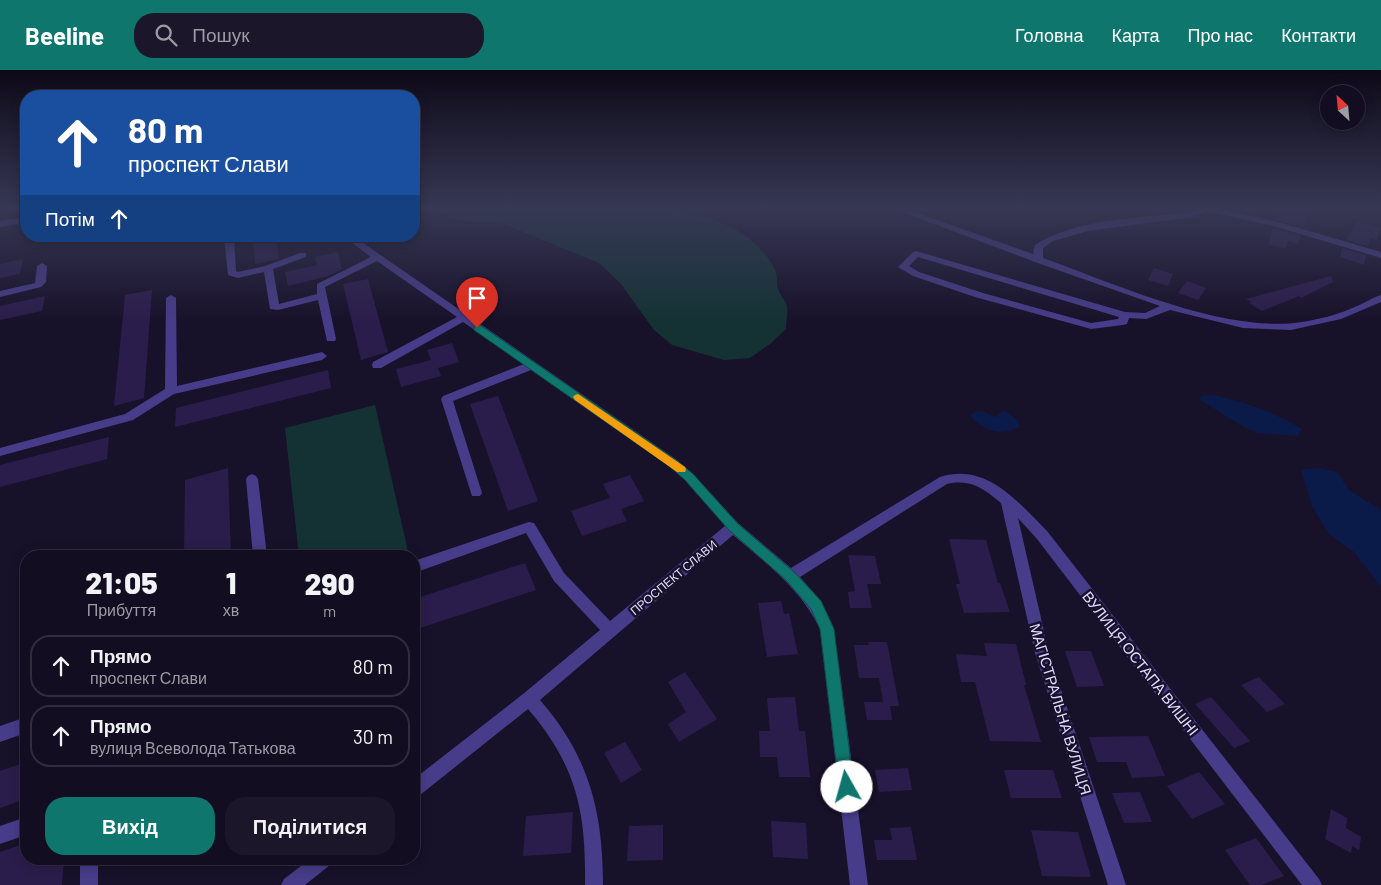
<!DOCTYPE html>
<html lang="uk">
<head>
<meta charset="utf-8">
<style>
  :root { --surface:#120d20; --page:#1b1629; --text:#f1f3f6; --muted:#9c9ca5; --line:#312d3e; --accent:#0f766e }
  body { margin:0; font-family:Barlow,sans-serif; background:var(--page); color:var(--text); height:100vh; display:flex; flex-direction:column; font-size:19px; white-space:nowrap }
  * { box-sizing:border-box; margin:0 }
  p { font-size:16px; color:var(--muted) }
  .icon { flex:none; width:28px; height:28px; fill:none; stroke:currentColor; stroke-width:2; stroke-linecap:round; stroke-linejoin:round }
  .map { position:relative; flex:1; overflow:hidden }
  .sheet { position:absolute; left:20px; top:480px; width:400px; height:315px; display:flex; flex-direction:column; background:var(--surface); border-radius:20px; box-shadow:0 2px 12px #0003,0 0 0 1px var(--line) }
  .sheet>* { flex:none }
  .banner { position:absolute; left:20px; top:20px; width:400px; height:152px; border-radius:20px; box-shadow:0 2px 12px #0003,0 0 0 1px var(--line); background:#1a4fa0; color:#fff; overflow:hidden }
  .needle { width:32px; rotate:334deg }
  .controls { position:absolute; left:1320px; top:15px; display:grid; gap:10px }
  .controls a { display:grid; place-items:center; width:45px; height:45px; border-radius:50%; background:var(--surface); box-shadow:0 2px 12px #0003,0 0 0 1px var(--line); font-size:25px }
  .pin { position:absolute; display:grid; place-items:center; width:42px; height:42px; color:#fff; margin:-51px -21px; border-radius:50% 50% 50% 0; rotate:-45deg; box-shadow:0 0 5px #0007 }
  .pin .icon { rotate:45deg }
  .me { position:absolute; width:55px; margin:-28px; rotate:353deg; stroke-linejoin:round; filter:drop-shadow(0 0 4px #0008) }
  .turn { display:flex; align-items:center; gap:18px; height:105px; padding:0 25px; font-size:22px }
  .turn .icon { width:65px; height:65px; stroke-width:2.5 }
  .turn b { display:block; font-size:35px; line-height:42px }
  .then { display:flex; align-items:center; height:48px; padding:0 25px; background:#0003; gap:10px; font-size:19px }
  .eta { display:flex; justify-content:space-evenly; align-items:center; height:85px; text-align:center }
  .eta b { font-size:30px; font-weight:800; line-height:35px }
  .button { display:flex; gap:10px; margin-top:auto; padding:10px 25px }
  .button a { flex:1; height:58px; border-radius:20px; background:var(--accent); color:#fff; font-size:20px; font-weight:800; line-height:58px; text-align:center }
  .button a+a { background:var(--page); color:var(--text) }
  ul { padding:0; list-style:none }
  li { display:flex; align-items:center; gap:15px; height:62px; margin:0 10px 8px; padding:0 15px; border:2px solid var(--line); border-radius:20px }
  li div { flex:1 }
  li b { display:block; font-size:19px }
  li em { font-style:normal }
  header { display:flex; align-items:center; gap:30px; box-sizing:border-box; height:70px; padding:0 25px; background:var(--accent); color:#fff }
  header strong { font-size:24px }
  nav { display:flex; gap:28px; margin-inline-start:auto; font-size:18px }
  .search { width:350px; height:45px; background:var(--page); display:flex; align-items:center; gap:12px; box-sizing:border-box; padding:0 18px; border-radius:20px; color:var(--muted); font-size:19px }
  .map>svg:first-child { display:block }
  .green { fill:#143234 }
  .water { fill:#0b1b49 }
  .building { fill:#2b1d4b }
  .lines { fill:none; stroke-linecap:round; stroke-linejoin:round }
  .minor { fill:#473c89; fill-rule:evenodd }
  .route { fill:#0f766e; stroke:#0a4d48 }
  .slow { fill:#f59e0b }
  .labels { text-anchor:middle; dominant-baseline:central; stroke-width:5; stroke-linejoin:round; paint-order:stroke }
  .street-label { font-size:12px; fill:#e2daff; stroke:#18112a }
  .near-street-label { font-size:15px; fill:#e2daff; stroke:#18112a }
</style>
</head>
<body>
<header>
<strong>Beeline</strong>
<div class="search"><svg class="icon" aria-label="search" viewBox="0 0 24 24"><circle cx="10" cy="10" r="6"/><path d="M15 15l6 6"/></svg>Пошук</div>
<nav><a>Головна</a><a>Карта</a><a>Про нас</a><a>Контакти</a></nav>
</header>
<div class="map">
<svg width="1381" height="815" viewBox="0 0 1381 815">
  <rect width="100%" height="100%" fill="#18112a"/>
  <!-- green -->
  <path class="green" d="M429,137H647C693,141 753,153 775,200C778,206 776,213 778,219C780,225 785,230 787,236C788,243 786,252 786,259L770,274L750,288L724,290L672,275L654,260L621,214L599,193L501,153H476L454,149Z
    M375,335L409,486H299L285,358Z"/>
  <!-- water -->
  <path class="water" d="M1213,325C1245,332 1274,342 1302,359L1298,366L1258,363L1244,357L1200,330L1201,326Z
    M1004,340L1016,349L1020,356C1006,365 993,363 979,354C975,351 973,350 971,345C980,337 986,344 995,347Z
    M1317,398L1337,402L1349,420L1381,440V517L1354,482L1329,464L1312,436L1301,400Z"/>
  <!-- building -->
  <path class="building" d="M1279,137L1308,143L1304,157L1275,150Z
    M1357,151L1381,158L1376,170L1370,168L1368,176L1346,170Z
    M1273,158L1301,166L1298,174L1288,171L1286,179L1268,174Z
    M252,166H276L279,189L255,194Z
    M1342,178L1366,185L1364,195L1340,187Z
    M338,182L342,199L328,206L288,216L285,202L317,195L315,187Z
    M23,189L20,204L0,208V194Z
    M1154,198L1173,204L1168,216L1148,210Z
    M1331,206L1333,212L1301,228L1299,226L1262,241L1249,233L1252,232L1246,229Z
    M368,209L388,282L361,290L343,214Z
    M1187,211L1206,218L1198,230L1178,223Z
    M152,220L144,328L114,336L125,225Z
    M45,226L42,241L0,250V236Z
    M452,273L459,292L438,298L441,306L401,317L396,299L431,290L427,280Z
    M328,300L331,318L175,357L176,338Z
    M498,326L538,431L508,441L470,334Z
    M109,367L107,389L0,417V395Z
    M228,398L231,486H184L185,410Z
    M630,405L644,431L621,439L627,451L582,466L571,441L610,428L603,414Z
    M949,469L986,470L998,513H1000L1010,542L964,543L956,514H960Z
    M848,485L875,486L881,514H867L872,538H850L848,522L855,521Z
    M525,493L536,520L414,560V529Z
    M781,531L784,544L789,543L798,584L767,587L758,533Z
    M868,572H887L899,636H890L892,650H867L864,632H883L879,608H859L854,575H869Z
    M984,573L1016,574L1026,615H1024L1041,672L990,671L975,612H961L956,584L987,586Z
    M1065,581H1091L1104,616L1077,617Z
    M685,602L717,649L679,672L668,654L686,642L668,612Z
    M1259,607L1285,634L1267,642L1241,615Z
    M795,627L799,661H805L810,707H779L777,687H760L759,661H770L767,628Z
    M1211,627L1250,671L1234,678L1195,634Z
    M1148,666L1165,706L1132,708L1126,692H1097L1089,667Z
    M625,672L642,700L621,713L604,683Z
    M26,692V729L0,738V701Z
    M908,698L912,720L879,722L875,700Z
    M1004,700H1053L1062,728H1011Z
    M1199,702L1225,734L1192,749L1167,716Z
    M1140,722L1152,752L1124,753L1112,723Z
    M1331,739L1347,748L1346,758L1361,767L1359,780L1352,776L1351,783L1325,769Z
    M573,742L571,783L523,786L526,746Z
    M771,751L806,753L808,789L773,787Z
    M663,755V790L627,791L629,756Z
    M911,757L917,790H877L874,770H892L890,758Z
    M1031,760L1078,762L1091,807L1042,806Z
    M1256,768L1284,806L1261,815H1250L1225,780Z
    M26,773V789H64L62,815H0V782Z"/>
  <g class="lines">
    <!-- minor -->
    <path class="minor" d="M889,137H901L1033,184L1035,175C1077,148 1142,148 1191,142L1198,137H1213L1282,153L1381,182V188L1277,157L1207,141L1193,147L1088,161L1053,171L1043,178V188C1116,214 1225,264 1302,252C1321,249 1340,244 1357,236C1365,233 1373,227 1381,225V232L1341,249L1291,260L1243,258L1170,240L1146,249L1129,248L1127,254L1123,255L1091,259L975,227L913,206L898,197L913,182L916,181L1125,242L1145,243L1160,236L1035,192ZM918,187L1119,247L1118,249L1091,253L983,223L919,202L909,196Z
      M26,147V153L0,157V151Z
      M224,166H234L236,201L238,202L265,196L300,183H306V187L273,199L279,234L317,224V214L371,187L343,166H353L677,390L693,404L738,453L791,498L940,407C986,392 1017,431 1047,461L1319,809L1322,815H1302L1037,469L1018,448L1049,583L1126,815H1108L1035,583L1001,433C982,418 972,409 947,414L800,507L821,531L834,559L868,815H850L820,559C801,519 766,493 733,465L540,630C589,686 603,742 603,815H585C586,742 577,696 528,639L420,725L414,727V709L523,624L600,560L554,511L526,463L414,503V491L529,452L534,453L564,503L610,551L725,456L685,410L669,396L531,300L453,331L482,423L480,426H472L441,329L443,326L524,294L463,252L381,298H373L372,295L373,292L457,247L377,191L325,217L336,269L335,271H327L318,230L278,240L270,239L264,202L238,208L228,205Z
      M42,193L47,196L46,212L41,217L0,227V221L35,213L37,196Z
      M171,225L176,228L177,316L322,282L327,286L322,290L174,324L133,350L0,386V378L125,344L165,319L166,228Z
      M252,404L256,406L258,409L267,486H253L246,409L248,406Z
      M26,647V663L0,672V656Z
      M26,747V765L0,774V756Z
      M80,789H98V815H80Z
      M310,789H333L330,795L305,815H281L284,809Z"/>
  </g>
  <!-- sky -->
  <linearGradient id="sky" x2="0" y2="1"><stop stop-color="#0d0917"/><stop offset="0.55" stop-color="#373855"/><stop offset="1" stop-color="#373855" stop-opacity="0"/></linearGradient>
  <rect width="1381" height="251" fill="url(#sky)"/>
  <!-- route -->
  <path class="route" d="M474,255H480L676,390L693,404L737,453L795,503L821,531L834,559L854,717L852,722L847,724L841,722L839,717L820,559L811,539L786,510L729,460L685,410L669,396L474,260Z"/>
  <!-- slow -->
  <path class="slow" d="M578,324L685,397L686,399L685,402H677L575,330L573,327L575,325Z"/>
  <g class="labels">
    <!-- street labels -->
    <g class="street-label">
      <text transform="translate(673 507) rotate(-40)">ПРОСПЕКТ СЛАВИ</text>
    </g>
    <!-- near-street labels -->
    <g class="near-street-label">
      <text transform="translate(1141 593) rotate(52)">ВУЛИЦЯ ОСТАПА ВИШНІ</text>
      <text transform="translate(1061 639) rotate(73)">МАГІСТРАЛЬНА ВУЛИЦЯ</text>
    </g>
  </g>
</svg>
<div class="controls">
<a><svg class="needle" viewBox="-14 -14 28 28"><path d="M0-13l5 13h-10z" fill="#e53935"/><path d="M0 13l5-13h-10z" fill="#9c9ca5"/></svg></a>
</div>
<div class="pin" style="left:477px;top:258px;background:#d93025"><svg class="icon" aria-label="arrive" viewBox="0 0 24 24"><path d="M6 21V4h12l-3 4 3 4H6"/></svg></div>
<svg class="me" style="left:847px;top:717px" viewBox="-20 -20 40 40"><circle r="19" fill="#fff"/><path d="M0-13L10 11 0 6-10 11z" fill="#0f766e"/></svg>
<div class="banner">
<div class="turn"><svg class="icon" aria-label="ahead" viewBox="0 0 24 24"><path d="M12 20V5M6 11l6-6 6 6"/></svg><div><b>80 m</b>проспект Слави</div></div>
<div class="then">Потім<svg class="icon" aria-label="ahead" viewBox="0 0 24 24"><path d="M12 20V5M6 11l6-6 6 6"/></svg></div>
</div>
<section class="sheet">
<div class="eta">
<div><b>21:05</b><p>Прибуття</p></div>
<div><b>1</b><p>хв</p></div>
<div><b>290</b><p>m</p></div>
</div>
<ul>
<li><svg class="icon" aria-label="ahead" viewBox="0 0 24 24"><path d="M12 20V5M6 11l6-6 6 6"/></svg><div><b>Прямо</b><p>проспект Слави</p></div><em>80 m</em></li>
<li><svg class="icon" aria-label="ahead" viewBox="0 0 24 24"><path d="M12 20V5M6 11l6-6 6 6"/></svg><div><b>Прямо</b><p>вулиця Всеволода Татькова</p></div><em>30 m</em></li>
</ul>
<div class="button"><a>Вихід</a><a>Поділитися</a></div>
</section>
</div>
</body>
</html>
